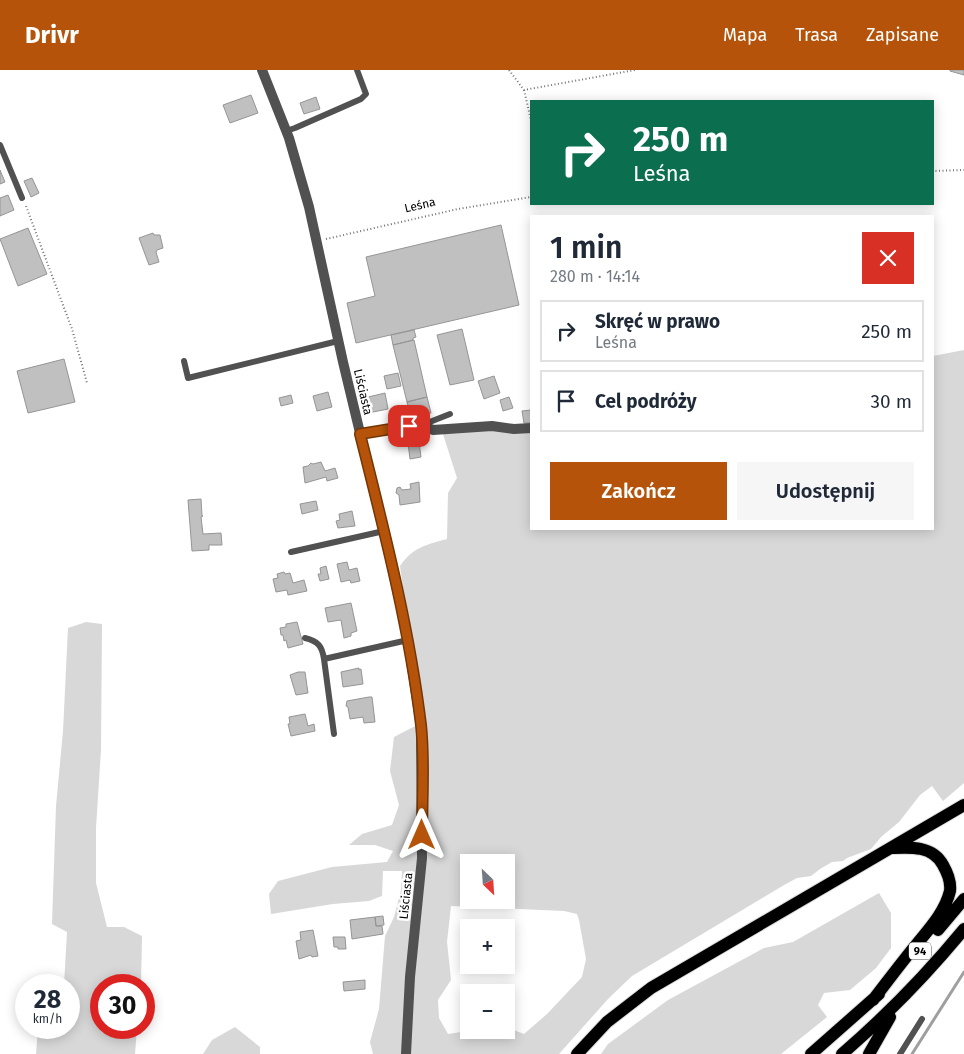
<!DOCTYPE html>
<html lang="pl">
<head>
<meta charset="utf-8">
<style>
  :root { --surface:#fff; --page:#f6f6f7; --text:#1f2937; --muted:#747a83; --line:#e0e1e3; --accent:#b45309 }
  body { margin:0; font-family:"Fira Sans",sans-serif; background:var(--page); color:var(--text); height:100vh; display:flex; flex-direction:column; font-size:19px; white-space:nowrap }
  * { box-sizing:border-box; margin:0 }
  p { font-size:16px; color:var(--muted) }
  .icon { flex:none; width:28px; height:28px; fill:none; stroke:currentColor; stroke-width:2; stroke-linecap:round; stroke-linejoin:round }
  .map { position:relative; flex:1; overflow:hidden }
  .details { position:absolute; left:530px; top:145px; width:404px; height:315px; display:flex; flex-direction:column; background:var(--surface); border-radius:0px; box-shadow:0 2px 12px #0003 }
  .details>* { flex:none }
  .top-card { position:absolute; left:530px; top:30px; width:404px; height:105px; border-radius:0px; box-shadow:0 2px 12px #0003; background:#0b6e4f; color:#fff; overflow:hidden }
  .needle { width:32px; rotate:155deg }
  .fabs { position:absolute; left:460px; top:784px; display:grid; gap:10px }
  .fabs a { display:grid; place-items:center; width:55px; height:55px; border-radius:0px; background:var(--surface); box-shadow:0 2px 12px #0003; font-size:25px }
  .speed { position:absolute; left:15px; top:904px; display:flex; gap:10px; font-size:25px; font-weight:700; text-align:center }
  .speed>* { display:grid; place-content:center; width:65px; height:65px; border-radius:50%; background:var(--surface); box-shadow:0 2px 12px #0003; line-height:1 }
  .speed small { font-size:12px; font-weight:400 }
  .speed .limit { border:8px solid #d22; background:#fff; color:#111 }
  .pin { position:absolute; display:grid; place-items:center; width:42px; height:42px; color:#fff; margin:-21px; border-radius:10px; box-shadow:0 2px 8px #0006 }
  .me { position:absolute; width:55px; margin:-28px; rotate:0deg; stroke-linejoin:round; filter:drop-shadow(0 0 4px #0008) }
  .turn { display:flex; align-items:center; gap:18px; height:105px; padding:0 20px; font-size:22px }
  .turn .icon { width:65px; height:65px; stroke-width:2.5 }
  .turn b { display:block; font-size:35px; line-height:42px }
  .round { display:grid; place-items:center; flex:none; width:52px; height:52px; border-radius:0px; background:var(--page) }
  .head { display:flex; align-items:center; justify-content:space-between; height:85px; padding:0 20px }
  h1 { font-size:30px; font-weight:600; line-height:38px }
  .primary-button { display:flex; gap:10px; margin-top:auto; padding:10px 20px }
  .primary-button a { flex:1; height:58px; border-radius:0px; background:var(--accent); color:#fff; font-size:20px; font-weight:600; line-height:58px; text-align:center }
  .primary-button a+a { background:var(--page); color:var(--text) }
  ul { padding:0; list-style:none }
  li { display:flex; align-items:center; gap:15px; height:62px; margin:0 10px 8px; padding:0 10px; border:2px solid var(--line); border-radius:0px }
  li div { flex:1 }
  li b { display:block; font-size:19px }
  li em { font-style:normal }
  header { display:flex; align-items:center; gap:30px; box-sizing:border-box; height:70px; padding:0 25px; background:var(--accent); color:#fff }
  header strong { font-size:24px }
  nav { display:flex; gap:28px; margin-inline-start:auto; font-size:18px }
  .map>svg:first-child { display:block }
  .green { fill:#d8d8d8; fill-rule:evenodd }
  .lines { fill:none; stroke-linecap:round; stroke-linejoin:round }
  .stream { stroke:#9f9f9f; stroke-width:3 }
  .building { fill:#c0c0c0; stroke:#959595 }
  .primary-casing { stroke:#dbdbdb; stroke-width:14 }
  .path { stroke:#737373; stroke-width:2; stroke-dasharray:1 2.5; stroke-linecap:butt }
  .service { stroke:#515151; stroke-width:6 }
  .minor { stroke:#515151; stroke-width:10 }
  .primary { stroke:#000; stroke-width:12 }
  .route-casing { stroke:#753606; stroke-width:12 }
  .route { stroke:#b45309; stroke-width:9 }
  .labels { text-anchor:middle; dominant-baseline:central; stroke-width:5; stroke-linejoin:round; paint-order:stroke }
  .shield { fill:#fff; stroke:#4c4c4c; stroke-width:1 }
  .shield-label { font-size:11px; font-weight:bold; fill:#000 }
  .street-label { font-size:12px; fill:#000; stroke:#fff }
</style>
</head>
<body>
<header>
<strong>Drivr</strong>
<nav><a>Mapa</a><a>Trasa</a><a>Zapisane</a></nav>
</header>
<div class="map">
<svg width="964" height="984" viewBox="0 0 964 984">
  <rect width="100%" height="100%" fill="#fff"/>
  <!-- green -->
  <path class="green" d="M964,280V713L943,731L932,716L920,725L899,752L881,767L871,779L847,788L843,791L832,792L820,799L811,806L797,808L784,815L632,906L608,929L559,984H373L370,972L379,939L385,866L394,847L401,820L402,801H383L382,826L369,831L333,834L271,844L269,824L278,811L332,797L387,792L393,781L375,775H349L362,764L392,755L399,735L390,701L394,667L421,653L400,496C413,477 426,475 447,469L448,423L457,408L443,364L477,360L531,363V459H932L933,286ZM469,792H506V830H469ZM451,836L564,841L577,844L579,850L586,889L582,907L547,944L524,964L506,957V960H474L448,964L439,948L438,930L451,910L447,872Z
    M86,552L102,554L101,680L96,758V813L107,857H124L142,866L141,915H101V958H137L135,984H36L38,958H69V915H64L67,862L52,854L56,736L63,661L68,558Z
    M879,823L891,843V878L876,898L850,920L824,923L818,935L827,947L781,984H601L608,974L668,930L764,878L793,872Z
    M235,957L260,977V984H203L212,970Z"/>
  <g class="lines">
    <!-- stream -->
    <path class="stream" d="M912,984L964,902"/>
  </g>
  <!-- building -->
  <path class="building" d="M950,0H964V5L950,1Z
    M251,25L258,43L230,53L223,35Z
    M316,27L320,39L304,44L300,33Z
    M0,100L5,112L0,114Z
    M32,108L39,123L31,127L24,111Z
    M8,125L14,140L0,146V128Z
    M501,155L519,235L356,273L347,233L375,226L366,187Z
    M28,158L47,204L18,216L0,169Z
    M153,163L154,165H160L163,178L157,180L156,182L159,192L149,195L139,168Z
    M462,259L474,310L450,315L437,265Z
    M414,260L416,267L413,268V270L393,275L391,265Z
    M414,270L427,327L407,332L393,275Z
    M64,289L75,332L28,343L17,301Z
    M398,303L401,316L387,319L384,306Z
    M494,306L500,323L484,329L478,311Z
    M328,322L332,337L317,341L313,326Z
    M385,323L388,339L368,343L364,328Z
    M291,325L293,333L281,336L279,328Z
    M427,327L431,343L411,348L407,332Z
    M509,327L513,338L503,341L500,330Z
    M531,340V353H524L522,341Z
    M419,372L421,387L410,389L408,373Z
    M321,392L325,401L335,398L338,408L327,411L326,407L305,413L303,397L308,396L311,393L313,394Z
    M419,412L420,432L400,435L399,425L396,423L397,418L400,417L402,420L411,419L410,414Z
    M201,429L202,446H203L201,447L203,464L221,463L222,475H209V480L192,481L188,430Z
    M316,431L318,440L302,444L300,434Z
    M352,441L355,456L338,458L336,451L340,450L339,444Z
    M347,492L349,500L357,498L360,511L351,513L350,510L341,512L337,494Z
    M326,496L329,509L320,511L318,504H321L320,498Z
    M284,502L285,504L290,503L293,513L304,510L307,521L288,525L287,520L276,522L273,509L278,508L277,504Z
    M351,533L357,561L351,563V566L344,568L341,550L328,552L325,538Z
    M297,552L303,574L288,578L286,570L284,571L283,565H281L280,558L286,557V554Z
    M359,598V600L361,599L363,614L343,617L341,602Z
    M298,602H305L308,623L296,625L290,605Z
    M369,627H372L375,652L364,653L363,647L350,649L348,637L346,636L347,631Z
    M305,644L308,656L314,654L315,661L291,666L288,654H290L289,647Z
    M383,846L384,855L376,856L375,847Z
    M375,847L376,856H382L383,864L352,869L350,850Z
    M313,860L318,886L312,887L311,885L299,889L296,871L301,870L300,862Z
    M333,867H345L346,879H338V877H334Z
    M365,910V919L344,921L343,912Z"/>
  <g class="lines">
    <!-- primary casing -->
    <g class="primary-casing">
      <path id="primary" d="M938,860L964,829
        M873,930C887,912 901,893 916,875C929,859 945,842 950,821C951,813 947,802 943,795C933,776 911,777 893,778
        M577,984L607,952L651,918L964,735
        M811,984L879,924
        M842,984C886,946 927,904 964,859
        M869,984L890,947"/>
    </g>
    <!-- path -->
    <path class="path" d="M509,0L524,20L635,0
      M524,20L531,50
      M932,101L964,100
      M26,136L72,259L87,313
      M326,169L458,139L531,127"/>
    <!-- service -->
    <path class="service" d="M286,61L295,58L361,29L366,24L357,0
      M0,75L22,128
      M184,291L188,308L338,271
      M422,355L450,344
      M291,482L384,461
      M305,568C318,571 322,576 324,589
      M334,664L324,589L408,570
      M900,984L922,949"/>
    <!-- minor -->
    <path class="minor" d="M262,0L289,68L309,137L343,292L391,492L408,570L421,657L422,788L410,907L406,984
      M360,364L422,355L433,360L492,356L514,359L531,358"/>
    <!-- primary -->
    <use href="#primary" class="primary"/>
  </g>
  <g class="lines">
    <!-- route casing -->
    <g class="route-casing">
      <path id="route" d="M409,356L360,364C384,460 409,556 421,655C425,691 422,729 422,765"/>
    </g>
    <!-- route -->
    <use href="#route" class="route"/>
  </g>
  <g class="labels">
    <!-- shield labels -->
    <rect class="shield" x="909" y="872.5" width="22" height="17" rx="4"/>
    <g class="shield-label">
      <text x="920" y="881">94</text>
    </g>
    <!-- street labels -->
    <g class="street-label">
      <text transform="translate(420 135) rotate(-13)">Leśna</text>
      <text transform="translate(363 322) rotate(77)">Liściasta</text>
      <text transform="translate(406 826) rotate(-84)">Liściasta</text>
    </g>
  </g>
</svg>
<div class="fabs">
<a><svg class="needle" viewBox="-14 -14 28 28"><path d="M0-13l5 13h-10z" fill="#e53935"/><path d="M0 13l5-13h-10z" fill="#747a83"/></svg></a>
<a>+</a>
<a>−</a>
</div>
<div class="speed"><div>28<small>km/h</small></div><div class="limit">30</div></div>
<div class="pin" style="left:409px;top:356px;background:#d93025"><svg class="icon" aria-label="arrive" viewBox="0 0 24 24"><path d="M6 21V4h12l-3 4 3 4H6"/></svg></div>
<svg class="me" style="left:422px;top:765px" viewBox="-20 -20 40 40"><path d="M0-17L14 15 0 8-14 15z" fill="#b45309" stroke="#fff" stroke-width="4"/></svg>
<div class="top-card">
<div class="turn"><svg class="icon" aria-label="right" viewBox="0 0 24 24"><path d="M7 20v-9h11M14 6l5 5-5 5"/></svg><div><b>250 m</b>Leśna</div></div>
</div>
<section class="details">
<div class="head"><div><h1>1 min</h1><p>280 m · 14:14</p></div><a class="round" style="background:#d93025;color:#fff"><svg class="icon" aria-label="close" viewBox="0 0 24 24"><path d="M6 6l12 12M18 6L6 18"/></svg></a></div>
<ul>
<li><svg class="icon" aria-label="right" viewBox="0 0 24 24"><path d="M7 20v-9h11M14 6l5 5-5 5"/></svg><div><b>Skręć w prawo</b><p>Leśna</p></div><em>250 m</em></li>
<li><svg class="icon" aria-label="arrive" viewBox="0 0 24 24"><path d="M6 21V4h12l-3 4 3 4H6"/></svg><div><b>Cel podróży</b></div><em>30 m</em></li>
</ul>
<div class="primary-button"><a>Zakończ</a><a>Udostępnij</a></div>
</section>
</div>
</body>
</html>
